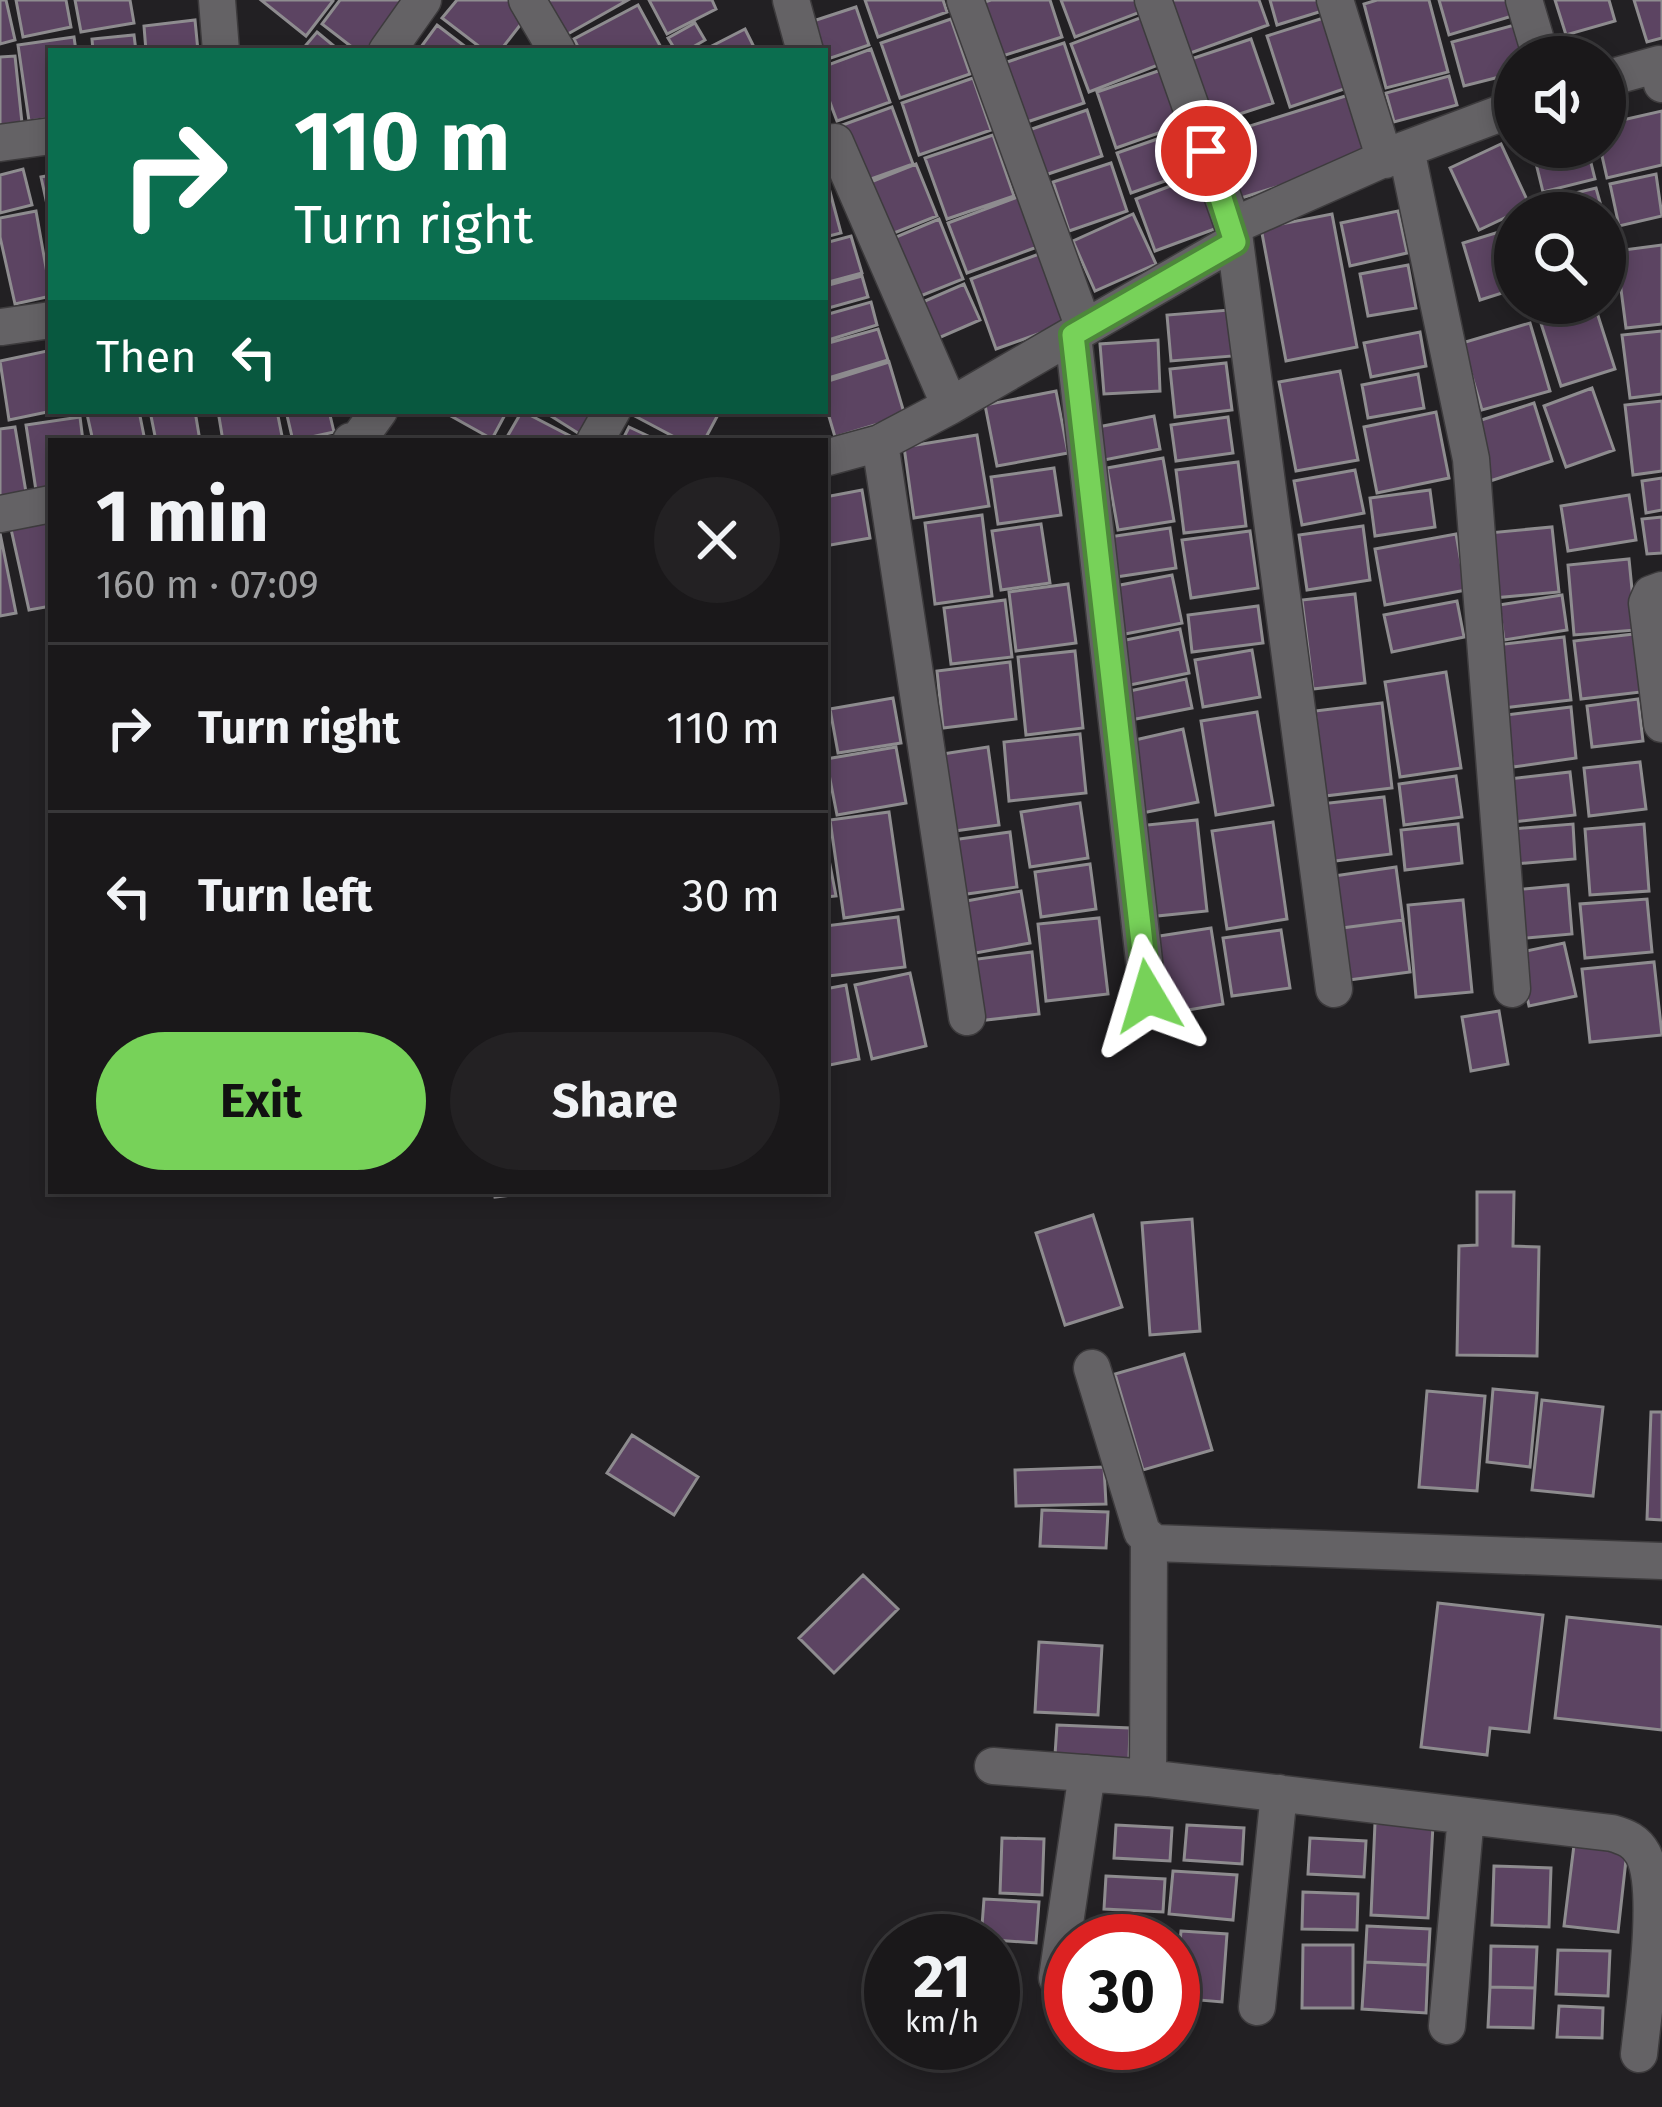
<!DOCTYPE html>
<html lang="en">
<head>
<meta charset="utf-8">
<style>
  :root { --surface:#1a181a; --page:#232123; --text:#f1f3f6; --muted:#9fa0a2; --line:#383739; --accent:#77d259 }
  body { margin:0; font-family:"Fira Sans",sans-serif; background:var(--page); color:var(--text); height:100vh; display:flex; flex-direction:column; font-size:45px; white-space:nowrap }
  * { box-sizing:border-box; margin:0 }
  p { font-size:39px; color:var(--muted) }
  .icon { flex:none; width:66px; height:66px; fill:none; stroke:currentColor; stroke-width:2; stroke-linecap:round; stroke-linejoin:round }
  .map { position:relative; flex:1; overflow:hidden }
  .sheet { position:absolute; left:48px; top:438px; width:780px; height:756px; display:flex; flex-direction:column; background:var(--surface); border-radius:0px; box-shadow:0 6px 18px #0003,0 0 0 3px var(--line) }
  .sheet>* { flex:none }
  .top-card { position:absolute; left:48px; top:48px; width:780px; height:366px; border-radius:0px; box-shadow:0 6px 18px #0003,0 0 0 3px var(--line); background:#0b6e4f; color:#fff; overflow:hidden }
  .controls { position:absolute; left:1494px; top:36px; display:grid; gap:24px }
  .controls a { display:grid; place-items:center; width:132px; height:132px; border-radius:50%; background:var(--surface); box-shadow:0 6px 18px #0003,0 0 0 3px var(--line); font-size:60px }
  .speed { position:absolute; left:864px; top:1914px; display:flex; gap:24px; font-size:60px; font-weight:700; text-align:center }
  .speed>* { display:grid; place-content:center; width:156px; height:156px; border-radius:50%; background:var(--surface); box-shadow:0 6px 18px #0003,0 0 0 3px var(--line); line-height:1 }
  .speed small { font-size:30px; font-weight:400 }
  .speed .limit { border:18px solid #d22; background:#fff; color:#111 }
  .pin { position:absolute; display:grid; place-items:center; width:102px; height:102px; color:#fff; margin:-51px; border:6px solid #fff; border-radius:50%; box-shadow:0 3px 12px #0007 }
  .me { position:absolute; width:132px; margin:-66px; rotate:353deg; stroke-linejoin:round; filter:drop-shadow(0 0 9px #0008) }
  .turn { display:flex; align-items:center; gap:42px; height:252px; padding:0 48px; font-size:54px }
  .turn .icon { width:156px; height:156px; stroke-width:2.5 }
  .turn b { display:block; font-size:84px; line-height:102px }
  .then { display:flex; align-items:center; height:114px; padding:0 48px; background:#0003; gap:24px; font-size:45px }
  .round { display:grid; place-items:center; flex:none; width:126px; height:126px; border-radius:63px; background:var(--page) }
  .head { display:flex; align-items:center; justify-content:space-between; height:204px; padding:0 48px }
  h1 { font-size:72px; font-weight:700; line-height:90px }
  .action { display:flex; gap:24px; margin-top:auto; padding:24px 48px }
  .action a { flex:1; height:138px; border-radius:72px; background:var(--accent); color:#111; font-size:48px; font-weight:700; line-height:138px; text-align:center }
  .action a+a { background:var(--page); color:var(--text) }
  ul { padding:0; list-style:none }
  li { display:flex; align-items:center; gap:36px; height:168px; padding:0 48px; border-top:3px solid var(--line) }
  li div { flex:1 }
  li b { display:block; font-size:45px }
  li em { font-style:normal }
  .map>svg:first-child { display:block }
  .building { fill:#5c4462; stroke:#8e8c8f; stroke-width:3 }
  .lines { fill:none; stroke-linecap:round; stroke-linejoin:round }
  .street-casing { stroke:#3d3b3d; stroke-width:39 }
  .street { stroke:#646265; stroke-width:36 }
  .route-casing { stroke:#4d883a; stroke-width:30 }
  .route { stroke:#77d259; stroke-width:21 }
</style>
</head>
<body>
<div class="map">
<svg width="1662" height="2107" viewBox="0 0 1662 2107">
  <rect width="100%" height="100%" fill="#222023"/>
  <!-- building -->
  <path class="building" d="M0,0H6L15,40L0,44Z
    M16,0H66L71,27L23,37Z
    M75,0H130L134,23L81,32Z
    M261,0H332L333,1L306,36Z
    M340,0H405L378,51H357L322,24Z
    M457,0H510L528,15L500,51H485L442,18Z
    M546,0H628L566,35Z
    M649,0H712L716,9L667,34Z
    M865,0H943L947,12L878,37Z
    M991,0H1050L1062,37L996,58L978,4Z
    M1061,0H1148L1151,8L1075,37Z
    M1166,0H1259L1268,25L1185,55Z
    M1270,0H1330L1332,8L1277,25Z
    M1377,0H1429L1448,72L1386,88L1364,4Z
    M1439,0H1514L1519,14L1449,35Z
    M1555,0H1609L1615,21L1566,35Z
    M1634,0H1662V38L1647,42Z
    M638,5L663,51H580L574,39Z
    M856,7L869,45L825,60V51H813L804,24Z
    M1153,13L1171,60L1089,92L1071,44Z
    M1333,15L1356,85L1290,107L1267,36Z
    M951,19L970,74L900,98L881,43Z
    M195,20L198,51H146L144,26Z
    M695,23L705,40L686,51H676L668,38Z
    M1518,24L1527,57H1515V73L1464,86L1452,42Z
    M437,25L471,51H418Z
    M745,29L756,51H702Z
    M317,32L340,51H301Z
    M134,35L136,51H93L92,39Z
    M74,37L76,51H51V118L29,121L18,45Z
    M1251,39L1273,103L1209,124L1188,60Z
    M1064,43L1084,103L1018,125L998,65Z
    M871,49L890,102L837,121L825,89V66Z
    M15,56L22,123L0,125V57Z
    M1164,69L1184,124L1116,148L1097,92Z
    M1449,76L1457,105L1394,122L1386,93Z
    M973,78L991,130L919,155L902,103Z
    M1355,93L1375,156L1238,199L1218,136Z
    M892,107L913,164L857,184L837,127Z
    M1087,110L1102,156L1045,175L1029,130Z
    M1662,111V165L1607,178L1600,147H1605V124Z
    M1186,129L1199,169L1131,193L1117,153Z
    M993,135L1014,196L947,219L925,158Z
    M1501,144L1530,206L1479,230L1450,168Z
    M1532,147H1587L1595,179L1543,192Z
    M1111,163L1127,211L1069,231L1053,182Z
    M916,164L937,216L884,237L863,185Z
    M23,169L32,205L0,213V175Z
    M825,173L841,233L825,237Z
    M1202,174L1220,227L1155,251L1136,199Z
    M1656,174L1662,216L1619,226L1610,184Z
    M51,175V223L41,177Z
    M1596,188L1603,213H1540L1538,202Z
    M1018,197L1037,247L967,273L948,223Z
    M36,211L51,296L15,304L0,237V218Z
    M1398,211L1407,253L1350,266L1341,223Z
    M1133,214L1156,264L1095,291L1073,241Z
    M1332,214L1357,347L1286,361L1261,228Z
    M939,219L963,279L908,301L884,242Z
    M1515,227V289L1480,300L1463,243Z
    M851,236L862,273L825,283V243Z
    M1662,245V324L1626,328L1616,251Z
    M1039,254L1066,324L996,349L971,279Z
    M1408,265L1416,308L1368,316L1360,274Z
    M862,276L868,297L825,309V286Z
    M964,284L980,320L927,343L911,307Z
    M871,302L877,325L825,341V315Z
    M1574,303H1594L1615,369L1561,386L1538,314Z
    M1229,310L1233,356L1171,361L1167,315Z
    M1530,323L1550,391L1482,410L1462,343Z
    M878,329L888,360L825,379V344Z
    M1662,331V394L1630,398L1622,335Z
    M1420,332L1426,366L1371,377L1364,343Z
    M1158,340L1160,391L1104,394L1100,344Z
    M47,351L52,411L9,420L0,361Z
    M889,362L905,416L835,437L825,403V382Z
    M1226,363L1232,410L1175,417L1170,369Z
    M1340,371L1358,460L1296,471L1279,382Z
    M1418,374L1424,408L1368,418L1362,385Z
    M1592,388L1614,450L1566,467L1544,406Z
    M1056,391L1068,453L997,466L985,405Z
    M1662,401V471L1633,475L1625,405Z
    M1534,403L1552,461L1490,481L1472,423Z
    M105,411H139L145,441H93L87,414Z
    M150,411H195L200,441H156Z
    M218,411H277L283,441H223Z
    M286,411H329L334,432L293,441Z
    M442,411H507L492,439Z
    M522,411L572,437L570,441H514L507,437Z
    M543,411H594L581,435Z
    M633,411H720L704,441H682L631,414Z
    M1436,412L1449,478L1377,493L1364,427Z
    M1154,416L1160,449L1104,460L1098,427Z
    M80,417L83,441H51V495L37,497L26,425Z
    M1228,417L1233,453L1176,461L1171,425Z
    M15,427L27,498L0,503V429Z
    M629,427L659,441H622Z
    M977,435L989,506L914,518L904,447Z
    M1163,458L1174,521L1118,530L1107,468Z
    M1238,462L1246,526L1184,533L1176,470Z
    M1054,468L1061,515L998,524L991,477Z
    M1355,470L1364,513L1302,525L1294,481Z
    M1662,478V510L1646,513L1642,481Z
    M862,490L870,538L825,546V497Z
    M1430,490L1435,527L1375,536L1370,498Z
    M1629,495L1636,540L1568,551L1561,506Z
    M982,515L992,596L935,604L925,523Z
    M1662,517V553L1647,554L1642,519Z
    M51,520V606L29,610L11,529Z
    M1041,524L1050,583L1001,590L992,531Z
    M1363,526L1370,580L1307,590L1299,535Z
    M1552,527L1559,592L1493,598L1488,533Z
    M1170,528L1176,568L1116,577L1109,537Z
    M1250,531L1258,588L1191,598L1182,540Z
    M0,533L16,613L0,616Z
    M1456,534L1466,590L1385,605L1375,549Z
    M1629,559L1636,630L1574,635L1568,565Z
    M1172,575L1182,623L1120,635L1110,587Z
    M1068,584L1076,643L1016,651L1009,592Z
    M1355,594L1365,683L1313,689L1302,600Z
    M1562,595L1567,630L1504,640L1499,605Z
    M1005,600L1012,657L951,664L944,608Z
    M1457,601L1464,637L1392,652L1384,615Z
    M1258,606L1263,643L1192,652L1188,615Z
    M1180,629L1189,673L1125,686L1116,642Z
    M1634,634L1641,692L1581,699L1574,641Z
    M1564,637L1571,700L1503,708L1496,645Z
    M1252,650L1260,697L1203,707L1195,660Z
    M1075,651L1083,728L1026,735L1018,657Z
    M1010,662L1016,719L943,728L937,671Z
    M1446,672L1461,768L1400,777L1385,682Z
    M1186,679L1192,708L1131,720L1125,692Z
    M893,698L901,743L838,753L830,709Z
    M1638,699L1643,741L1592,747L1587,706Z
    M1382,703L1392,788L1325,796L1315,711Z
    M1571,707L1576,758L1513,767L1506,715Z
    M1257,712L1273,805L1216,815L1201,721Z
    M1183,729L1198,802L1137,814L1122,743Z
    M1080,734L1086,793L1009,801L1004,742Z
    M896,747L906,803L837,815L826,759Z
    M988,747L999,825L947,832L936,755Z
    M1640,762L1646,809L1589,816L1584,768Z
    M1570,772L1575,815L1504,823L1500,780Z
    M1456,776L1462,817L1404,825L1399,784Z
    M1384,797L1391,854L1327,862L1320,804Z
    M1080,803L1088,858L1030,867L1021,812Z
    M889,812L903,909L844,918L830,820Z
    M1197,820L1207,911L1147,917L1137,826Z
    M1273,822L1287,919L1227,929L1212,831Z
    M1458,824L1462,863L1405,870L1401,830Z
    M1573,824L1575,859L1515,864L1512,829Z
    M1644,824L1649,891L1590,895L1585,829Z
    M1010,832L1017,887L960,895L952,840Z
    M825,839L836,896L825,897Z
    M1090,864L1096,909L1041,917L1035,872Z
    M1396,867L1403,920L1334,929L1327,877Z
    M1568,885L1572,934L1517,939L1512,890Z
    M1021,891L1030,943L970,954L961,902Z
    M1647,899L1652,952L1585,958L1580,904Z
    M1463,900L1472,992L1416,997L1408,905Z
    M898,917L905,967L828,976L825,926Z
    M1099,918L1108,994L1046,1001L1038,924Z
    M1403,920L1410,972L1341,981L1334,929Z
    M1211,928L1223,1004L1165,1014L1153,937Z
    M1281,930L1290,988L1232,996L1223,938Z
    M1564,943L1576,996L1529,1006L1517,953Z
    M1032,952L1039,1014L977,1021L970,960Z
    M1654,962L1662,1035L1590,1042L1582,969Z
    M910,973L926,1046L872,1059L855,985Z
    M846,985L859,1059L825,1066V989Z
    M1499,1011L1508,1064L1471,1071L1462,1017Z
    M494,1191H545L495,1197Z
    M1477,1192H1514L1513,1246L1539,1247L1537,1356L1457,1355L1459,1246L1477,1245Z
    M1093,1215L1122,1307L1065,1325L1036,1233Z
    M1192,1219L1200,1331L1150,1335L1142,1223Z
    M1184,1354L1212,1450L1143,1470L1115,1374Z
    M1493,1389L1537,1393L1530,1467L1487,1462Z
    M1427,1391L1485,1396L1477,1491L1419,1487Z
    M1542,1400L1603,1407L1593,1496L1532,1490Z
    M1651,1412H1662V1520L1647,1519Z
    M632,1435L698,1477L674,1515L607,1473Z
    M1104,1467L1106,1504L1016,1506L1015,1470Z
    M1042,1510L1108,1512L1106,1548L1040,1546Z
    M863,1575L898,1609L834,1673L799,1638Z
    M1438,1603L1543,1615L1529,1732L1490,1728L1487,1755L1421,1747Z
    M1567,1617L1662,1627V1730L1555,1718Z
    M1039,1642L1102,1646L1098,1715L1035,1712Z
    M1057,1725L1130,1728L1129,1759L1055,1755Z
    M1375,1823L1433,1825L1428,1918L1371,1915Z
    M1116,1825L1172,1828L1170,1861L1114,1858Z
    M1187,1825L1244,1828L1242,1864L1184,1860Z
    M1002,1838L1044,1839L1042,1895L1000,1893Z
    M1310,1838L1366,1841L1364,1877L1308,1874Z
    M1574,1845L1627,1851L1618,1932L1564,1926Z
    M1494,1866L1551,1868L1549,1927L1492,1925Z
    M1173,1871L1237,1875L1233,1920L1169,1914Z
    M1106,1876L1165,1879L1163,1912L1104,1909Z
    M1303,1892L1358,1894L1357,1930L1302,1929Z
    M984,1899L1039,1902L1036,1943L981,1939Z
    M1367,1926L1430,1929L1428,1965L1365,1962Z
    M1109,1927L1160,1931L1159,1941H1108Z
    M1181,1931L1227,1934L1222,2002L1175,1998Z
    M1303,1945H1353V2008H1302Z
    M1491,1946L1537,1947L1535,1988L1490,1987Z
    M1558,1950L1610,1951L1608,1996L1556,1994Z
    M1365,1962L1428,1965L1426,2013L1362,2009Z
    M1490,1987L1535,1988L1533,2028L1488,2027Z
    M1559,2006L1603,2008L1602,2038L1557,2037Z"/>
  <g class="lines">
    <!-- street casing -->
    <g class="street-casing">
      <path id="street" d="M217,0L221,51
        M527,0L557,51
        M791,0L805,51
        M965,0L1084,328
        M1153,0L1233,226
        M1335,0L1385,160
        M1524,0L1541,57
        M387,51L423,0
        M1605,79L1659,64L1662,84
        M0,143L51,136
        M825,144L835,142L950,406
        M1406,149L1471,459L1512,989
        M1235,241L1334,989
        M2,327L51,320
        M1073,335L1148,996
        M351,441L358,440L379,411
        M595,441L612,411
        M880,443L967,1017
        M825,458L880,443L950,406L1235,241L1233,226L1406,149L1515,108
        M0,514L51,504
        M1662,590L1651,594L1647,603L1662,724
        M1092,1368L1142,1532L1154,1543L1662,1561
        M1149,1541L1148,1778L1612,1833C1626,1837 1636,1841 1643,1854C1662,1891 1644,2007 1639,2054
        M993,1766L1148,1778
        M1057,1978L1087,1773
        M1257,2007L1279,1793
        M1447,2026L1466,1816"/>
    </g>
    <!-- street -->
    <use href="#street" class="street"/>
  </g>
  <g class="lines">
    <!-- route casing -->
    <g class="route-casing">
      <path id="route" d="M1148,996L1073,335L1235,242L1206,151"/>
    </g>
    <!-- route -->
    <use href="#route" class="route"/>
  </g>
</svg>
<div class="controls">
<a><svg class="icon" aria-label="sound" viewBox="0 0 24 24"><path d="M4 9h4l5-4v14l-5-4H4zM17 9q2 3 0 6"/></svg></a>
<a><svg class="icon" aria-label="search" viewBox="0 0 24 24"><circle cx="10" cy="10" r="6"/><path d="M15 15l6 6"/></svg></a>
</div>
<div class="speed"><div>21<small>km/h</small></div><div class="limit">30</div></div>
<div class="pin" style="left:1206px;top:151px;background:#d93025"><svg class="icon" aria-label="arrive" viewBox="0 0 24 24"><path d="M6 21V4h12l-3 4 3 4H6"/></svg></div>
<svg class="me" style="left:1148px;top:996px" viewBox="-20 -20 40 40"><path d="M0-17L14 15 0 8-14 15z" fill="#77d259" stroke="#fff" stroke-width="4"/></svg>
<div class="top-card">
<div class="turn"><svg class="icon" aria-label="right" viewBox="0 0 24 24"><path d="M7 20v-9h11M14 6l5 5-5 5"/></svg><div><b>110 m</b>Turn right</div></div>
<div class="then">Then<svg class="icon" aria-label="left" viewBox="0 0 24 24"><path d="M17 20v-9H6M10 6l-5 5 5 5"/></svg></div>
</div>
<section class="sheet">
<div class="head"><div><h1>1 min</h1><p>160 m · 07:09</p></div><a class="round"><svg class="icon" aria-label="close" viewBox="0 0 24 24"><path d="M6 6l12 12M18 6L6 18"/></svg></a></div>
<ul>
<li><svg class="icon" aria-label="right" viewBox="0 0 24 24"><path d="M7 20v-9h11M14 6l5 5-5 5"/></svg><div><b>Turn right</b></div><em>110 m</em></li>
<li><svg class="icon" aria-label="left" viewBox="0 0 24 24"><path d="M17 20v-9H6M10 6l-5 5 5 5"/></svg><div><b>Turn left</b></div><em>30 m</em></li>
</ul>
<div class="action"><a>Exit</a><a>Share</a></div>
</section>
</div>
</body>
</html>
